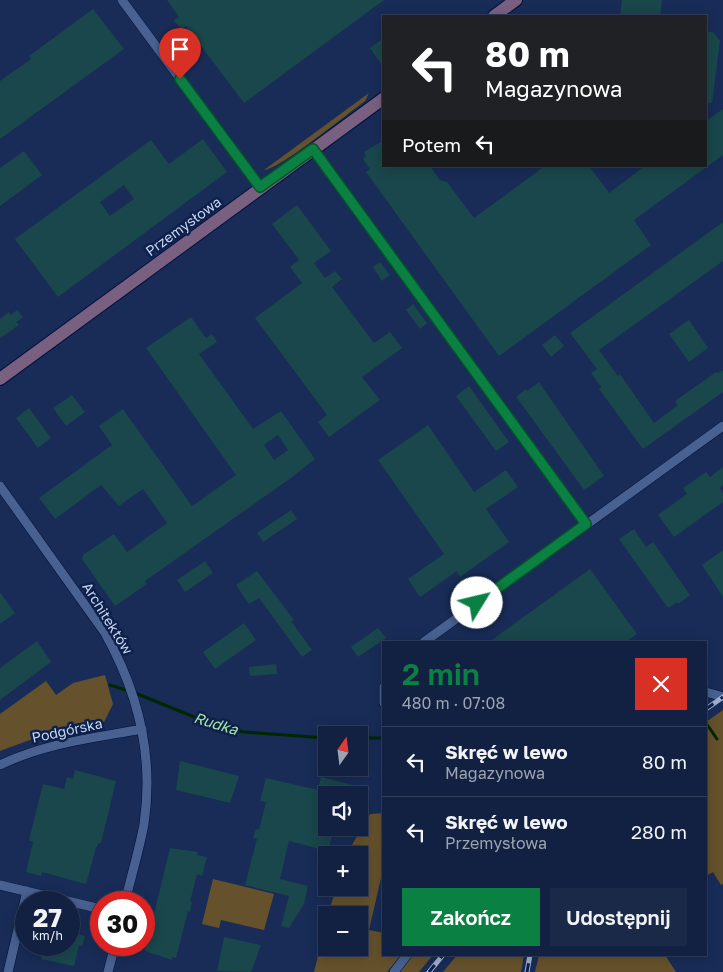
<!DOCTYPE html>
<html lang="pl">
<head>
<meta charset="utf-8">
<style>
  :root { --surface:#122141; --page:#1b2948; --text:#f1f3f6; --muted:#9ca3b1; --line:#313e5a; --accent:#0b8043 }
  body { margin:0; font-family:"Golos Text",sans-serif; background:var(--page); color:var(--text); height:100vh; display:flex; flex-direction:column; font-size:19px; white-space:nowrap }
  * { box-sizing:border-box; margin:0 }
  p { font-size:16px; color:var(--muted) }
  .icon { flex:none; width:28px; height:28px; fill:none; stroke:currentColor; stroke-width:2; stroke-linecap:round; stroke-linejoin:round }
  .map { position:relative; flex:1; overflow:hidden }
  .side { position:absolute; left:382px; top:641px; width:325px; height:315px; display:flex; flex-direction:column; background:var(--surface); border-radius:0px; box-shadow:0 2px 12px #0003,0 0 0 1px var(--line) }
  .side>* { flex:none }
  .banner { position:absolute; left:382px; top:15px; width:325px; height:152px; border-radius:0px; box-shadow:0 2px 12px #0003,0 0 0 1px var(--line); background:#202124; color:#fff; overflow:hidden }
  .needle { width:32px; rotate:14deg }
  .tools { position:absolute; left:318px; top:726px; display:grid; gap:10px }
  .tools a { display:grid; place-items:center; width:50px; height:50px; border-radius:0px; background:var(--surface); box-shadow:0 2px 12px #0003,0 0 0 1px var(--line); font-size:25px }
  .speed { position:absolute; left:15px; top:891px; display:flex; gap:10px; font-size:25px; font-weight:700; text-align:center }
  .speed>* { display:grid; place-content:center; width:65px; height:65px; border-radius:50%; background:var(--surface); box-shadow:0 2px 12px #0003,0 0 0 1px var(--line); line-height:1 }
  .speed small { font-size:12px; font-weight:400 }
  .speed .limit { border:8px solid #d22; background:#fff; color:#111 }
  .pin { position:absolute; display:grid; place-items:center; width:42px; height:42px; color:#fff; margin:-51px -21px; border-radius:50% 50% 50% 0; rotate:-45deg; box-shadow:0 0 5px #0007 }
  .pin .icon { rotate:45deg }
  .me { position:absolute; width:55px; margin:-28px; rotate:54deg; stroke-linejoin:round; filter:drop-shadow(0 0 4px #0008) }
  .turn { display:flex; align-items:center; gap:18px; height:105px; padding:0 20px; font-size:22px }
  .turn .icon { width:65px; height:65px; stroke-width:2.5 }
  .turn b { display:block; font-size:35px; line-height:42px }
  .then { display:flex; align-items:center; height:48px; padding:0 20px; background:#0003; gap:10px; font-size:19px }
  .round { display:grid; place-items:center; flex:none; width:52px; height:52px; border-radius:0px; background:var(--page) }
  .headline { display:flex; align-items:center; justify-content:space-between; height:85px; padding:0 20px }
  h1 { font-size:30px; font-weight:600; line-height:38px; color:var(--accent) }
  .primary-button { display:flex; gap:10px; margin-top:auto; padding:10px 20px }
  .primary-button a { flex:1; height:58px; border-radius:0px; background:var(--accent); color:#fff; font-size:20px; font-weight:600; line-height:58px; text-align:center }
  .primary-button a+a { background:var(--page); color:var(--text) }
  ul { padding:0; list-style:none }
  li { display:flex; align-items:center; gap:15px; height:70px; padding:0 20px; border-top:1px solid var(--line) }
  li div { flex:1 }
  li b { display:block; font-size:19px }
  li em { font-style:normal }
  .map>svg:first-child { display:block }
  .green { fill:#65522c }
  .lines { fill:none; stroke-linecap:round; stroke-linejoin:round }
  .stream { stroke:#002700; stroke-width:3 }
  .building { fill:#19474b; fill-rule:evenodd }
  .street-casing { stroke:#03123b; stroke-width:10 }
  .secondary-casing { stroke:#03123b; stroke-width:14 }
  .street { stroke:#496191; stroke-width:9 }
  .secondary { stroke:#796081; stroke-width:12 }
  .rail-casing { stroke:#9faece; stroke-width:5 }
  .rail { stroke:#0e214c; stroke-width:3; stroke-dasharray:9; stroke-linecap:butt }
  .route-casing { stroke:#07532c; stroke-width:12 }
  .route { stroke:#0b8043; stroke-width:9 }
  .labels { text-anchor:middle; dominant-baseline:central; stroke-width:5; stroke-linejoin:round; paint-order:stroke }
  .street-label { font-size:14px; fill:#c8d6f2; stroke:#0e214c }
  .water-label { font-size:15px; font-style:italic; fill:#a4e5a2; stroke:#0e214c }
</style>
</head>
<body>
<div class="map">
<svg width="723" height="972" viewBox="0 0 723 972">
  <rect width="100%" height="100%" fill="#182c57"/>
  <!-- green -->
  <path class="green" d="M369,93L365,101C347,114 280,169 264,170Z
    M105,675L113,704L104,722L54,731L0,751V714L46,681L56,695L73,683Z
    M723,710V884L721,885L713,872L706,876V722Z
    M384,813V865L369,930L384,933V955H401L387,972H314L326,924V948H359V915H328L336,888H359V855H346L370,814Z
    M213,879L274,894L264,930L221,920L219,928L202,924Z
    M412,955H433L419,972H399Z
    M457,955H524L521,972H443Z
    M539,955H665L676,972H535Z"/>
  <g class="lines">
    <!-- stream -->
    <path class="stream" d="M110,685L129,691
      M135,693L219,727L244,732L326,738
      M706,723L717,739
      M369,738H384"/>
  </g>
  <!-- building -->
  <path class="building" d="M167,0H384L244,103L186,26L181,30L174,20L179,17Z
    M622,0H662L660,16H620Z
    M93,9L124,49L0,139V81L31,59L29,56Z
    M706,32H713L720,41L712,103L706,102Z
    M384,38V68L370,48Z
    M723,109V155L634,220L651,245L499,356L366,172L370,169L363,159L366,156L364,152L384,140V166H430L440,180L447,182L474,218L545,166H589L609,193L645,166H706V121Z
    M203,139L227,172L58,297L15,239L151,140L169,164ZM124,185L134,199L110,216L100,202Z
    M24,151L42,175L0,206V168Z
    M297,205L331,251L314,263L325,278L335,271L342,279L332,287L374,343L390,332L402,348L362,377L380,400L329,437L318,422L327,415L255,318L302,283L290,267L299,260L272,224Z
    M723,222V261L599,350L618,376L620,374L654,423L678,405L675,401L716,372L718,373L723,370V392L643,449L599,389L601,387L591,373L597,369L570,333Z
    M380,262L390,275L382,281L373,267Z
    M413,304L427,323L420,329L406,310Z
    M17,310L23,317L16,322L19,325L0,338V319L9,312L11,315Z
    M191,317L206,338L212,334L217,342L199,354L253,429L281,411L315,459L291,478L145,581L147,584L115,606L82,559L83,555L114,534L127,552L167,523L143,489L119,506L101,485L55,519L39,498L112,445L99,426L123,409L192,506L236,475L146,348ZM278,435L288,450L274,460L264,445Z
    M689,320L708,348L689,362L669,334Z
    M555,335L564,346L551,357L542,345Z
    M539,382L604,476L584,490L517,398V396L526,389L527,391Z
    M469,386L509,442L496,451L456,396Z
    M72,395L85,412L66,426L53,408Z
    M29,408L51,438L38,448L16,418Z
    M428,425L474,492L506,470L518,487L486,509L509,542L460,577L457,571L420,597L408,579L444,554L378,460Z
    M723,467V485L720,488L723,493V502L674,537L658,515L687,494L683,488L706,472L710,477Z
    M291,510L297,519L263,542L257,533Z
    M634,529L646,547L653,542L690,595L678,604L677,602L668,608L619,539Z
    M723,550V597L702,565Z
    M205,561L213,573L185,592L177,580Z
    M590,569L637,634L626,642H489Z
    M257,571L294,620L291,621L312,650L302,657L259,598L249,604L236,585Z
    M0,592L15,613L0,624Z
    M244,623L256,640L215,669L203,652Z
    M378,628L386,638L358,657L351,647Z
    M37,641L51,662L0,700V668Z
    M276,664L277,674L250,676L249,667Z
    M180,761L239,776L230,803L176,790Z
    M75,770L116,781L101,843H99L96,848L86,884L42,872L41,876L26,872L33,842L29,840L43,784L64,789L67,777L73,779Z
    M321,777L353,785L350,795H326V828H334L328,851L289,841L280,879L308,886L304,904L289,928L281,926L289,896L245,885L257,839L253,838L256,829L259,830L266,802L260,801L266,778L318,790Z
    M170,848L198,852L197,855L207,857L202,876L197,874L190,902H192L190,912L188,911L176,958L172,957V960L145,951Z
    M69,932L85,936L82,946L79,945L74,966L41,959L44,945H69Z
    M224,937L261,945L251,972L217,971Z"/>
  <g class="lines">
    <!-- street casing -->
    <g class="street-casing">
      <path id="street" d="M122,0L260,187
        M313,149L586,524
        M0,486L105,633C138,692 154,757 144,824C139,851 131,877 125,902
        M424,642L723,426
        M384,687V703
        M706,692L723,697
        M0,765C45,743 93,738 142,729
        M0,885L101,909
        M8,972L27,891
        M108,972L115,945
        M394,972L407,955"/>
    </g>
    <!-- secondary casing -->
    <g class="secondary-casing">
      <path id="secondary" d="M494,16L516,0
        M0,379L384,98"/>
    </g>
    <!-- street -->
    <use href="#street" class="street"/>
    <!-- secondary -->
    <use href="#secondary" class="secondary"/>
    <!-- rail casing -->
    <g class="rail-casing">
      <path id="rail" d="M706,709L723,697
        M429,972L443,955
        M527,972L530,955"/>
    </g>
    <!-- rail -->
    <use href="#rail" class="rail"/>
  </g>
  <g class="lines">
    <!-- route casing -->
    <g class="route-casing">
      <path id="route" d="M180,79L260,187L313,149L586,524L477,603"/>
    </g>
    <!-- route -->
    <use href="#route" class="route"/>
  </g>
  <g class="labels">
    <!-- street labels -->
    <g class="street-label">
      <text transform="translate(183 226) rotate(-36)">Przemysłowa</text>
      <text transform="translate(108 618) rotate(58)">Architektów</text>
      <text transform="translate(67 730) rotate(-12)">Podgórska</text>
    </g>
    <!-- water labels -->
    <g class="water-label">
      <text transform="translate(216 723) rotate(17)">Rudka</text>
    </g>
  </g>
</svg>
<div class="tools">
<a><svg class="needle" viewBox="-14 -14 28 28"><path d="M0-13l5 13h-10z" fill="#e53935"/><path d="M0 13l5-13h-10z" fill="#9ca3b1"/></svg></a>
<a><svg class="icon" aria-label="sound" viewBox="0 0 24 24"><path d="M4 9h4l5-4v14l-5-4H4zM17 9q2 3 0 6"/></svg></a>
<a>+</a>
<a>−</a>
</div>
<div class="speed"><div>27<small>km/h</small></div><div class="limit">30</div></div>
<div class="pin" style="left:180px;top:79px;background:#d93025"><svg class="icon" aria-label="arrive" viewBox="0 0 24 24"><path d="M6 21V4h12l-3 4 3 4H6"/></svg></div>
<svg class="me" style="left:477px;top:603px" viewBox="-20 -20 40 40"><circle r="19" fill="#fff"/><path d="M0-13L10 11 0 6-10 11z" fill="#0b8043"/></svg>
<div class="banner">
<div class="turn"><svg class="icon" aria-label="left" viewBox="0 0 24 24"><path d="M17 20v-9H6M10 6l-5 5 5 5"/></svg><div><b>80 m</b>Magazynowa</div></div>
<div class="then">Potem<svg class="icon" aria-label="left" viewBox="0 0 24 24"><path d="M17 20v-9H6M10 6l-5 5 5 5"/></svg></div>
</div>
<section class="side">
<div class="headline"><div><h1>2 min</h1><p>480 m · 07:08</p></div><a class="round" style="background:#d93025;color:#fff"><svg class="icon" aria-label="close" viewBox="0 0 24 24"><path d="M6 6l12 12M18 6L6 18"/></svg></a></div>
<ul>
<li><svg class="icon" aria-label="left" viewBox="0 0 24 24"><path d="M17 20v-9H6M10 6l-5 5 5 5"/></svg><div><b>Skręć w lewo</b><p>Magazynowa</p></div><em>80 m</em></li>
<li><svg class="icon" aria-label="left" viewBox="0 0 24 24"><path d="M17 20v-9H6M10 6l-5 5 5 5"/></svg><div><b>Skręć w lewo</b><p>Przemysłowa</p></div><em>280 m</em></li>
</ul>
<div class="primary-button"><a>Zakończ</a><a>Udostępnij</a></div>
</section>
</div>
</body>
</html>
